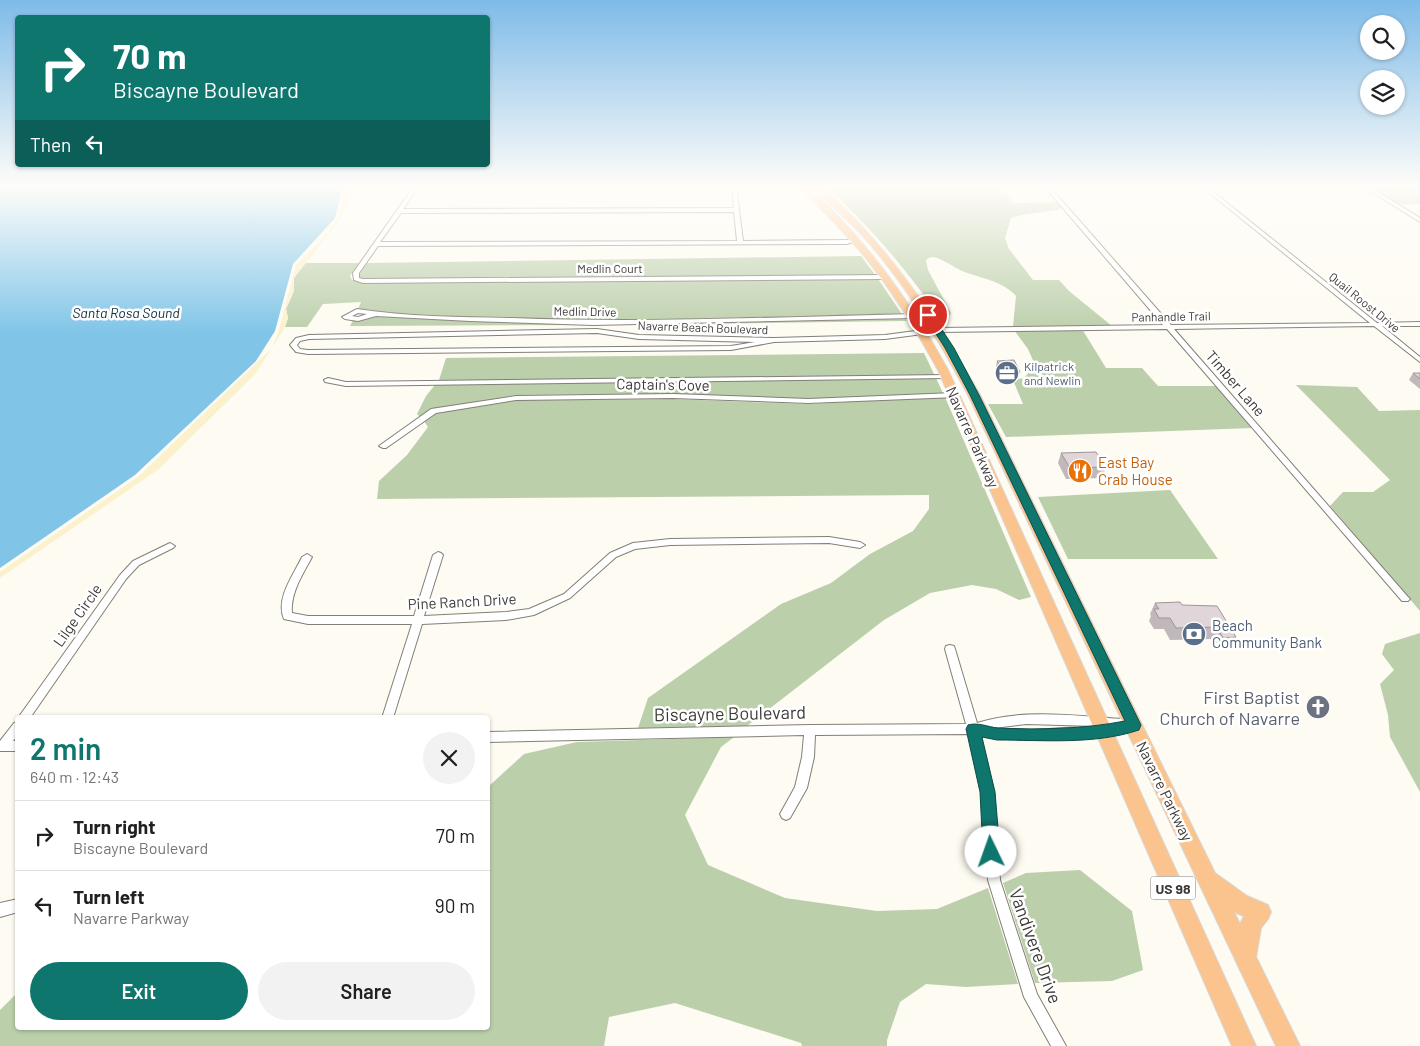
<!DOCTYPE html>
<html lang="en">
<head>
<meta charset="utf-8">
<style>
  :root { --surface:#fff; --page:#f2f2f2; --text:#202124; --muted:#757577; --line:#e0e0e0; --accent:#0f766e }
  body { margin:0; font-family:Barlow,sans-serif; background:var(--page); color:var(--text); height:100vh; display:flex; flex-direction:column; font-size:19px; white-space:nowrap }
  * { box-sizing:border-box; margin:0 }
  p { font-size:16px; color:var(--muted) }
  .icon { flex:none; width:28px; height:28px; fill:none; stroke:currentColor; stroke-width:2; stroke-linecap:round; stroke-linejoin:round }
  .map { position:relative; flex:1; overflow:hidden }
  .drawer { position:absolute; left:15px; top:715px; width:475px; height:315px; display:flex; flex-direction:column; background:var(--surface); border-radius:5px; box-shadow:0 1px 4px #0004 }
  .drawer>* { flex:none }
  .hud { position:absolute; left:15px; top:15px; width:475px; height:152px; border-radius:5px; box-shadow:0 1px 4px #0004; background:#0f766e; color:#fff; overflow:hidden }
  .buttons { position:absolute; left:1360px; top:15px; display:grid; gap:10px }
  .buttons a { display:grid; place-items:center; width:45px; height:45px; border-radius:50%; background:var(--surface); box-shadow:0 1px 4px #0004; font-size:25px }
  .pin { position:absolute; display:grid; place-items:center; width:42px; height:42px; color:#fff; margin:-21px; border:2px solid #fff; border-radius:50%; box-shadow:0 1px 5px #0007 }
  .me { position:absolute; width:55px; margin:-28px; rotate:357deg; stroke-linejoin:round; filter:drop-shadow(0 0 4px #0008) }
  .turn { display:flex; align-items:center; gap:18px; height:105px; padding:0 15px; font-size:22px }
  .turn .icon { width:65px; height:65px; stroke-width:2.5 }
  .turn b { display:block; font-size:35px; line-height:42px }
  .then { display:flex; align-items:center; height:48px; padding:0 15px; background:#0003; gap:10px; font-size:19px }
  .round { display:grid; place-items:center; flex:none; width:52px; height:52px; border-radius:26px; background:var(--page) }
  .head { display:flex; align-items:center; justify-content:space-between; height:85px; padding:0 15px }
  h1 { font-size:30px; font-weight:600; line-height:38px; color:var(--accent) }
  .action { display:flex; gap:10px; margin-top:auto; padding:10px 15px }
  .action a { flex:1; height:58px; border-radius:30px; background:var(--accent); color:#fff; font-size:20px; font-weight:600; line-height:58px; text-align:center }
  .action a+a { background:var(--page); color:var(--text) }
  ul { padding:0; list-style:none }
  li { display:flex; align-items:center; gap:15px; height:70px; padding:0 15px; border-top:1px solid var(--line) }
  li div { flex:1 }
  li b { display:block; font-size:19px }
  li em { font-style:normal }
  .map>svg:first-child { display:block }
  .green { fill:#bccfab }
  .sand { fill:#fbf1cc }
  .water { fill:#80c5e8 }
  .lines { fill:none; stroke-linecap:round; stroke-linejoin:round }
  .minor-casing { stroke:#827f77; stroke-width:2 }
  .highway-casing { stroke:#d8d8d7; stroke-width:2 }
  .minor { fill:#fff; fill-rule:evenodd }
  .highway { fill:#fbc48e; fill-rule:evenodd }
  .wall { fill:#c1b8bb }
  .building { fill:#e0d6d9; stroke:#9d9698 }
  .route { fill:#0f766e; stroke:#0a4d48 }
  .labels { text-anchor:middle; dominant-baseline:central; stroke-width:5; stroke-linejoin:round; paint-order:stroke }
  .far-street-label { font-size:12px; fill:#3d3b38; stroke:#fff }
  .far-service-label { font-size:12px; fill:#4e5e75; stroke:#fff; text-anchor:start }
  .far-water-label { font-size:14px; font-style:italic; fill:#0f2f3e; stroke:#fff }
  .shield { fill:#fff; stroke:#777674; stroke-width:1 }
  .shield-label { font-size:14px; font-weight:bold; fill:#3d3b38 }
  .street-label { font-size:15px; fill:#3d3b38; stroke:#fff }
  .food-label { font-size:15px; fill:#c56008; stroke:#fff; text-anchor:start }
  .service-label { font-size:15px; fill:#4e5e75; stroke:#fff; text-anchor:start }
  .near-worship-label { font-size:18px; fill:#5b616d; stroke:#fff; text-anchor:end }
  .near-street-label { font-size:18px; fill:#3d3b38; stroke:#fff }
</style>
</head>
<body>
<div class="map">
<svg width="1420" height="1046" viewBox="0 0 1420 1046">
  <rect width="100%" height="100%" fill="#fefbf2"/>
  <!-- green -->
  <path class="green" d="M825,186H1000L1013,203L1057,202L1061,207L1058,210L1021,215L1011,218L1005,238L1009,249L1033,280H1059L1069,291L1112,326H1013L1016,296C1003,281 980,278 962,271C954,267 946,261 937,258C933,256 930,257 926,260L928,270L951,313L947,319H941C907,270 870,226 825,186Z
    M1367,186H1420V204L1398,205Z
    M861,256L876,276L364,279L359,278L358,275L367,263Z
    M305,263H360L350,276L352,280L362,282L878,279L902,314L593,322L379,313L358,309L361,302L323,304L307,327H285L288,318L286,309L294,291V278Z
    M378,316L589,325L350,326L353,320Z
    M904,318L907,321L602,325Z
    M1082,329L1106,368H1142L1158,386H1216L1252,428L1006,437L988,404H1023L1013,380L1024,378L1035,365L1028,349L1014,330Z
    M924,353L943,393L807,399L673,394L517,395L433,409L420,417L417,414L426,396L439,380L446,358Z
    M1296,385L1357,387L1379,411L1420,410V611L1330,506L1343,492H1373L1390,480Z
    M945,397L1031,597L1019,600L996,589L972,585L930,593L884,620L747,726L638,728L648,698L781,604L831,583L870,554L913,531L929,509V495L377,499L379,481L407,455L428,427L424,421L436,413L517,400L672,399L808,404Z
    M1170,490L1218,559H1068L1038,497Z
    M1420,633V792L1390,737L1388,715L1380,684L1394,670L1382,654L1385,644Z
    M734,737L721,747L685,815L708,865L785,898L877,911L937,909L988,888L1018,984L966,987L926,984L900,1002L887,1040V1046H802L801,1043L675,1003L609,1017L604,1046H0V1010L17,993L18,1028H488V787L524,754L577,742Z
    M1080,870L1132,911L1143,970L1112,981L1035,983L1003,883L1026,873Z"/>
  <!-- sand -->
  <path class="sand" d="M347,186H352L347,204L340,220L294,278V290L286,309L288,318L284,329L256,373L159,469L0,578V572L139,476L272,348L279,330L296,265L324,237L338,218Z"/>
  <!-- water -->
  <path class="water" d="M0,186H343L335,218L293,264L275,331L256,361L135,475L0,568Z"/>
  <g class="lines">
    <!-- minor casing -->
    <g class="minor-casing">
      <path id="minor" d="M414,186H419L403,209L734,208L732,186H736L743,241L847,240L856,238L859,240L847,244L378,246L359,273V278L363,279L885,275L888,277L885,279L363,283L354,280L353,273ZM734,212L737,241L380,242L401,213Z
        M1044,186H1049L1171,325L1370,323L1201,186H1206L1377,323L1420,322V326H1382L1420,357V362L1374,326L1174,329L1408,597L1410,599L1408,601H1402L1167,329L938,332L885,339L774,342L731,350L308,354L296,352L290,345L296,338L309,335L597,329L639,335L774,338L885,335L938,328L1163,325ZM597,333L639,339L755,342L731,346L308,350L300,349L297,345L300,341L309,339Z
        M1362,186H1368L1420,218V222Z
        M357,309C408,317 461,317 512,318C645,323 779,317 913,314L916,316L913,318L593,325L470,321L376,316L358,321L345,319L342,317ZM358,313L367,314L358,317L352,316Z
        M946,375L948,376V378L346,386L325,382L324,380L328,378L346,382Z
        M954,393L958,395L957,397L808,403L673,398L516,400L436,413L386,448H383L379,446L431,409L516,396L673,394L808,399Z
        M829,537L860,542L865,545L860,548L829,543L670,545L635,549L616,557L570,598L534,615L506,620L422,624L393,718H382L412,624H308L284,619C275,599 294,574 302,557L307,554L312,557C303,574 290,593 292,613L308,616H414L433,555L438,552L441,553L443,555L424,616L506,612L529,609L564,594L610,553L633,543L670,539Z
        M170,543L175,546L173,548L139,565L126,579L30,718H18L120,575L133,561Z
        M950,645L954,646L955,649L977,723C1024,708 1076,716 1124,719C1129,721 1133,720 1138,722L1140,725L1138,728C1127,732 1115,733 1104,735C1063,741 1021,742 980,735L994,792L1000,880L1037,994L1066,1046H1051L1024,997L988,880L982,792L969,734L815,735L814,757L807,788L790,818L786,820L782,818L780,814L795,787L802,757L804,735L488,742V732L810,725L966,724L945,649L946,646ZM1026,724L1096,726L1033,730L994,728Z
        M18,722V735L13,741H18V751H0V741L14,723Z
        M18,899V912L0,917V903Z"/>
    </g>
    <!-- highway casing -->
    <g class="highway-casing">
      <path id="highway" d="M799,186H808C867,242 909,299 948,370L1256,1046H1232L938,370C915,328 891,288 860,251C841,228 819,208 799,186Z
        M812,186H821C888,246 936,317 980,395L1215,873L1247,896L1268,905L1271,912L1268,919L1261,928L1256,957L1300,1046H1276L968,395C938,338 905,283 862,235C846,218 828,203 812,186ZM1234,912L1244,916L1240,924Z"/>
    </g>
    <!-- minor -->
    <use href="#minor" class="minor"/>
    <!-- highway -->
    <use href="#highway" class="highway"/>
  </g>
  <!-- wall -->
  <path class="wall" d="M997,361L1020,372L1018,379H1002L996,367Z
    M1413,373H1420V389L1409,380Z
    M1061,453L1106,467L1102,478L1066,479L1058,463Z
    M1155,603L1182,605L1236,637L1229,649H1217L1210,639L1170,640L1164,629H1154L1149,621L1151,616L1150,614Z"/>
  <!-- building -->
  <path class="building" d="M1014,360L1020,372H1004L997,361Z
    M1413,373H1420V379Z
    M1096,452L1106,467L1070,468L1061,453Z
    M1180,602L1182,605L1217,606L1236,637L1223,638L1217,627L1176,628L1170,618H1159L1154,609H1159L1155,603Z"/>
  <!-- sky -->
  <linearGradient id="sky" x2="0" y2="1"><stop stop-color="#7ebbe8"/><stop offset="0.56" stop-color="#fffdf9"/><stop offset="1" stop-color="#fffdf9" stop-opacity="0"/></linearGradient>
  <rect width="1420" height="333" fill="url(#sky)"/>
  <!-- route -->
  <path class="route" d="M928,312L931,313L954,348L979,395L1141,725L1139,730C1094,745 1043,740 997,740L982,737L995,792L1000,852L997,858L991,860L986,858L983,852L980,792L966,729L968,725C978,722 988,727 998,728C1039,730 1084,729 1125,721L970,395L945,348L924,315Z"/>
  <!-- icons -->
  <defs>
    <g id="office-disc" transform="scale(1.25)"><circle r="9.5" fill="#5c6f8a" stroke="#fff"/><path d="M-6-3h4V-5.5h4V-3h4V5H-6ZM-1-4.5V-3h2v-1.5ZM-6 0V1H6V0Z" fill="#fff"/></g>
    <g id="restaurant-disc" transform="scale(1.25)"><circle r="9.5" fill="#e8710a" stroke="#fff"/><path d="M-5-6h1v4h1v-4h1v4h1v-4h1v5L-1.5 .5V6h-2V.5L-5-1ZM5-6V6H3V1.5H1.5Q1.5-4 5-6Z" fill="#fff"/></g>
    <g id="bank-disc" transform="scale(1.25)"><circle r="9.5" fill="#5c6f8a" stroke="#fff"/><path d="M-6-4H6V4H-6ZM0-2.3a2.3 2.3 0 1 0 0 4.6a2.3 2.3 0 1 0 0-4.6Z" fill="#fff"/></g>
    <g id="church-disc" transform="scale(1.25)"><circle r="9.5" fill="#6b7280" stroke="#fff"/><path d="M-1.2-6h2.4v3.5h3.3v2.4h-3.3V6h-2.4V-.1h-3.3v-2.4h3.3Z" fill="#fff"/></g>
  </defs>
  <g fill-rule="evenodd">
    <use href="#office-disc" x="1007" y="373"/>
    <use href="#restaurant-disc" x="1080" y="471"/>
    <use href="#bank-disc" x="1194" y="634"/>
    <use href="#church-disc" x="1318" y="707"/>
  </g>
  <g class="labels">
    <!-- far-street labels -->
    <g class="far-street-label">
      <text x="610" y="268">Medlin Court</text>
      <text transform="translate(1365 302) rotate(39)">Quail Roost Drive</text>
      <text transform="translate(585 311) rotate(1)">Medlin Drive</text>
      <text transform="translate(1171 316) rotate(-1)">Panhandle Trail</text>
      <text transform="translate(703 327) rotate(2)">Navarre Beach Boulevard</text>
    </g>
    <!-- far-service labels -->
    <g class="far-service-label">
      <text x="1024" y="366">Kilpatrick<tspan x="1024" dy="14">and Newlin</tspan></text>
    </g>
    <!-- far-water labels -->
    <g class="far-water-label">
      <text x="126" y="312">Santa Rosa Sound</text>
    </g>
    <!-- shield labels -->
    <rect class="shield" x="1150.5" y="876.5" width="45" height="23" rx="4"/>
    <g class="shield-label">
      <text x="1173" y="888">US 98</text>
    </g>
    <!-- street labels -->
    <g class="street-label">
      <text transform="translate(1236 383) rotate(49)">Timber Lane</text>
      <text transform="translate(663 384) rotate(1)">Captain's Cove</text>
      <text transform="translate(973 437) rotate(66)">Navarre Parkway</text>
      <text transform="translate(462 601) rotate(-3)">Pine Ranch Drive</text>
      <text transform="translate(77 615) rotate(-55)">Lilge Circle</text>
      <text transform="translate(1165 791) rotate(64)">Navarre Parkway</text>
    </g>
    <!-- food labels -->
    <g class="food-label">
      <text x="1098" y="462">East Bay<tspan x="1098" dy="17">Crab House</tspan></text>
    </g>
    <!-- service labels -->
    <g class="service-label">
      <text x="1212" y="625">Beach<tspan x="1212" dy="17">Community Bank</tspan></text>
    </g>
    <!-- near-worship labels -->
    <g class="near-worship-label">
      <text x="1300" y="697">First Baptist<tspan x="1300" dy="21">Church of Navarre</tspan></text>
    </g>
    <!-- near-street labels -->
    <g class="near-street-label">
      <text transform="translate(730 713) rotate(-1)">Biscayne Boulevard</text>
      <text transform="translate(1036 946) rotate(70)">Vandivere Drive</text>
    </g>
  </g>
</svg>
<div class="buttons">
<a><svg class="icon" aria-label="search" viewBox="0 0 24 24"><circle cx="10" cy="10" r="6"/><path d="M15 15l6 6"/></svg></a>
<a><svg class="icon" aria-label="layers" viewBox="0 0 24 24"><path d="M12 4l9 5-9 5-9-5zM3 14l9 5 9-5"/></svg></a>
</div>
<div class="pin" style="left:928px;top:315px;background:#d93025"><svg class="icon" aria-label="arrive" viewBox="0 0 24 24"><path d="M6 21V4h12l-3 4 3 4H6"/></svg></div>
<svg class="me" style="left:991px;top:852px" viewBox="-20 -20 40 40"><circle r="19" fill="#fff"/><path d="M0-13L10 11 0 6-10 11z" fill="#0f766e"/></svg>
<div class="hud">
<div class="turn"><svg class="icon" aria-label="right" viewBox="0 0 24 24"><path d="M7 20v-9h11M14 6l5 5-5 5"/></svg><div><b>70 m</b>Biscayne Boulevard</div></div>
<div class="then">Then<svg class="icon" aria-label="left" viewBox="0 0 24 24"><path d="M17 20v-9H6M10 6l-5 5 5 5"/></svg></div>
</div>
<section class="drawer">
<div class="head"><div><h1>2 min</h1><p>640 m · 12:43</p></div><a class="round"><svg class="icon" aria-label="close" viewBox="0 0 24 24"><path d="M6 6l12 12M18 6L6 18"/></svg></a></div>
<ul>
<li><svg class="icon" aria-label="right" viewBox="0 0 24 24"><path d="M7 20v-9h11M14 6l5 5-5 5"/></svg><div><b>Turn right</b><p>Biscayne Boulevard</p></div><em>70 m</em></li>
<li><svg class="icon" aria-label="left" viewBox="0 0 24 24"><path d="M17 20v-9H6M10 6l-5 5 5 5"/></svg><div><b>Turn left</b><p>Navarre Parkway</p></div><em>90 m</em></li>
</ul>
<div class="action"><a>Exit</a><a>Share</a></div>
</section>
</div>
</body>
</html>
